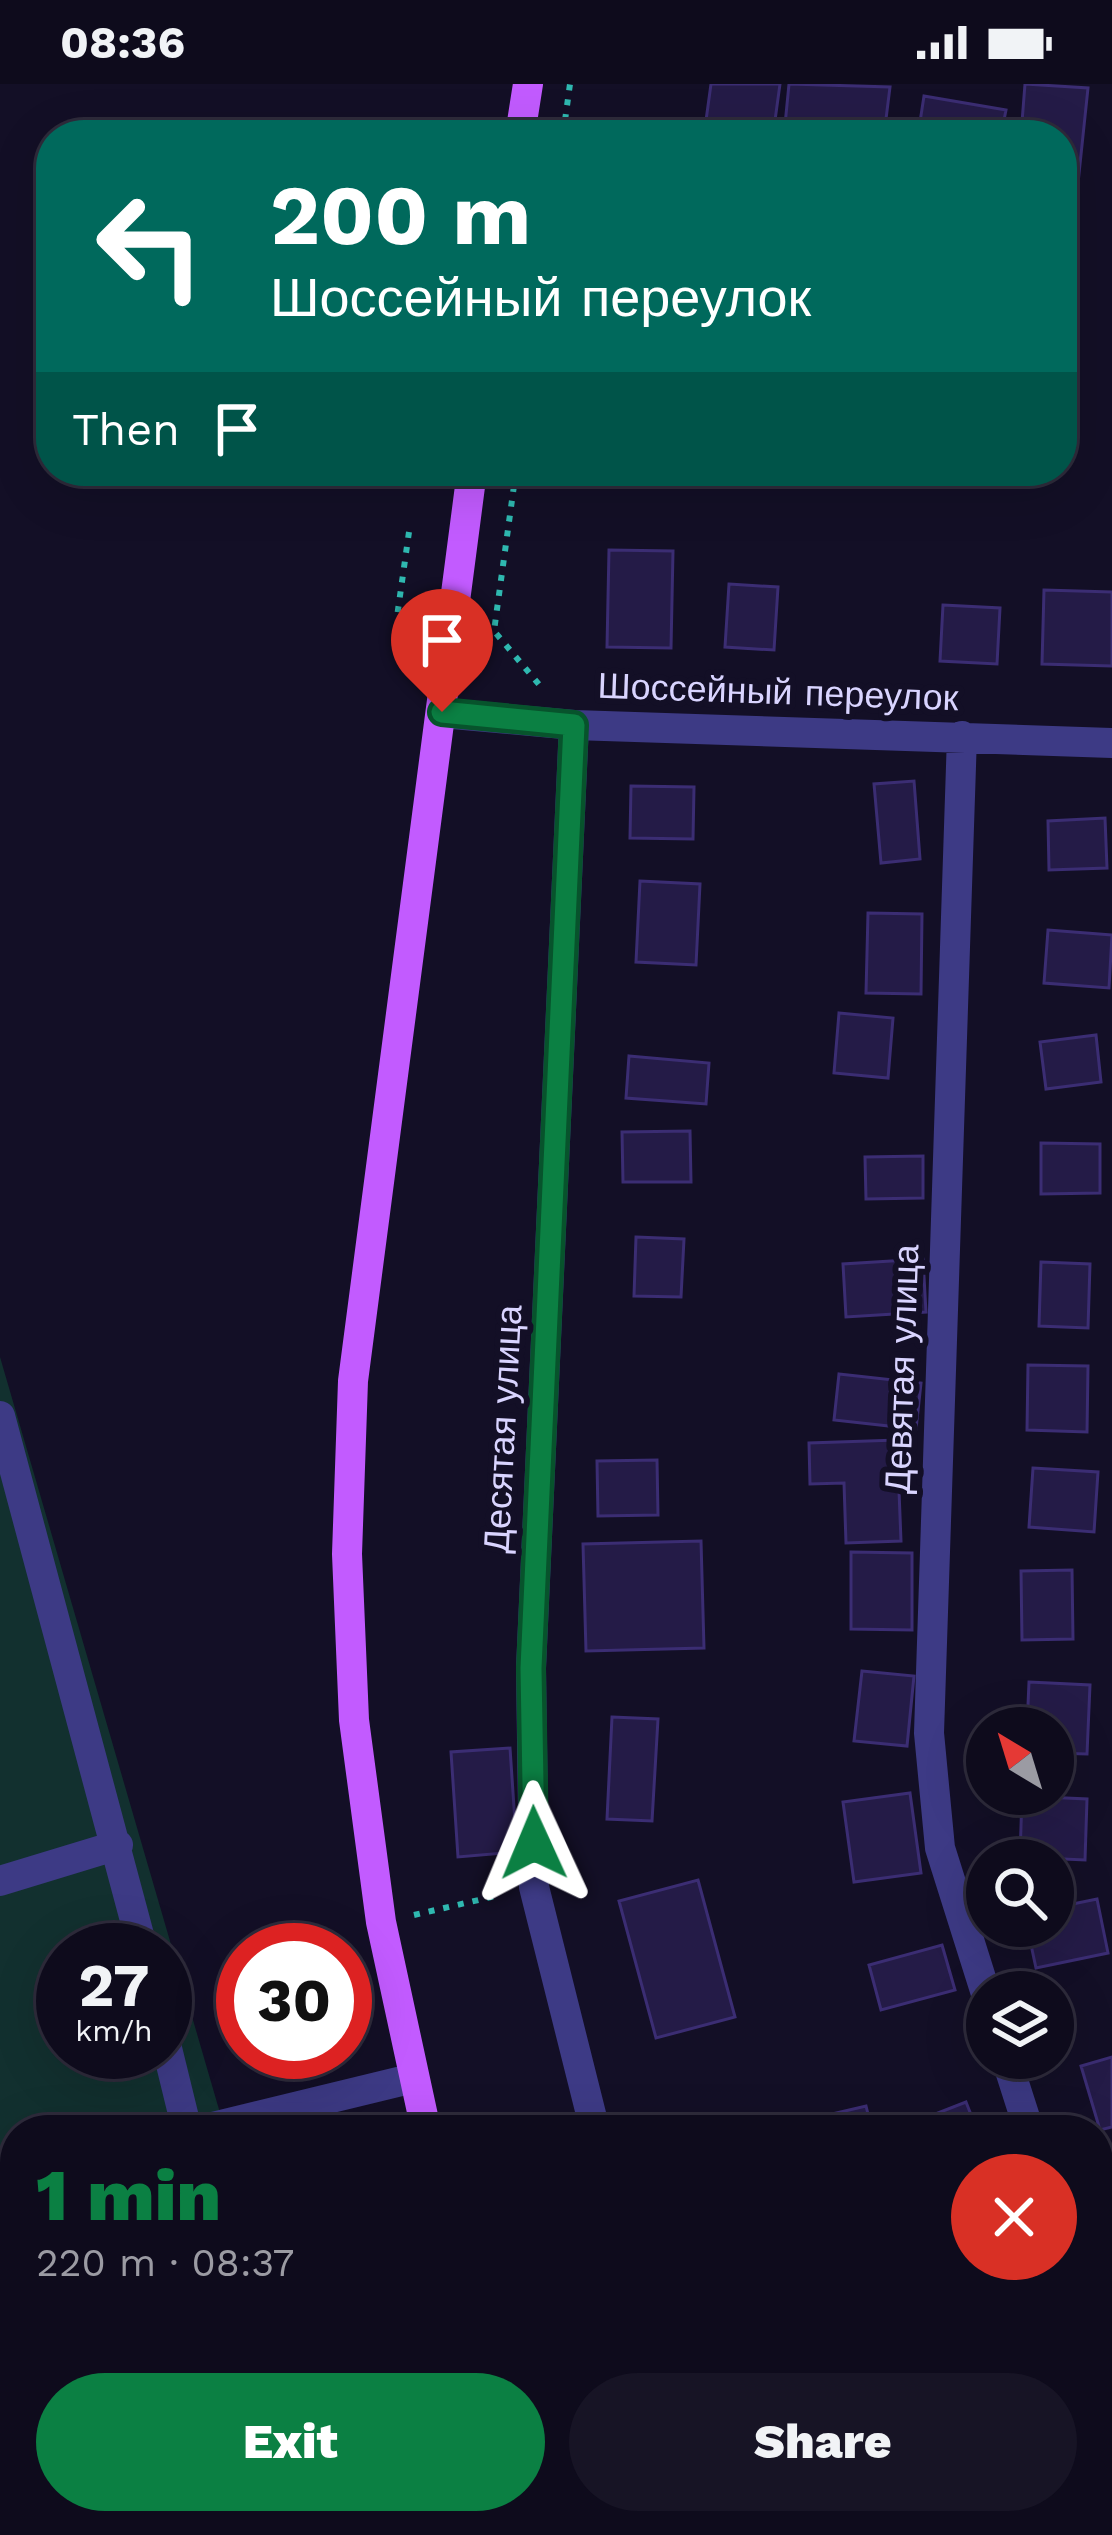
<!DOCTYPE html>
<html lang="en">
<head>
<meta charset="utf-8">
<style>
  :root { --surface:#0e0b1c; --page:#171425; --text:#f1f3f6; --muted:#9b9ba3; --line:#2e2b3b; --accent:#0b8043 }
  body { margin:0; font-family:"Work Sans",sans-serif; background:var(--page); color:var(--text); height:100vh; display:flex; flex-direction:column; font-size:45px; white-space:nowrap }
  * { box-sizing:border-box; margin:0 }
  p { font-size:39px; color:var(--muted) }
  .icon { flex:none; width:66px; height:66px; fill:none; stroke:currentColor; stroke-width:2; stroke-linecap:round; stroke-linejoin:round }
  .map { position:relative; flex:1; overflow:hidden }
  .details { position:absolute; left:0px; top:2031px; width:1113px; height:420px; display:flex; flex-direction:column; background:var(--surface); border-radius:48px 48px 0 0; box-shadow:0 12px 48px #0002,0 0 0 3px var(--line) }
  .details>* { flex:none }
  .top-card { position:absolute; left:36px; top:36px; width:1041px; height:366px; border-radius:48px; box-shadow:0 12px 48px #0002,0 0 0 3px var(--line); background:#00695c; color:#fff; overflow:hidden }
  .needle { width:78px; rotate:322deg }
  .fabs { position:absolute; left:966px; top:1623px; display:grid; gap:24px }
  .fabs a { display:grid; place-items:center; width:108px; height:108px; border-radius:50%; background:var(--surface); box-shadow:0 12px 48px #0002,0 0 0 3px var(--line); font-size:60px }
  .speed { position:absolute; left:36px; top:1839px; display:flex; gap:24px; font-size:60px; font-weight:700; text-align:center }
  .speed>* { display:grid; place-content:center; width:156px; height:156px; border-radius:50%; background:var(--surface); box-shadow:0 12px 48px #0002,0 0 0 3px var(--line); line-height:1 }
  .speed small { font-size:30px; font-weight:400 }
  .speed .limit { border:18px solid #d22; background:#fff; color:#111 }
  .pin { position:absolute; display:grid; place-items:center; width:102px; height:102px; color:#fff; margin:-123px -51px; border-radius:50% 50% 50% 0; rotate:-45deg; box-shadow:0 0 12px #0007 }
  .pin .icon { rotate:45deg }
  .me { position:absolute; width:132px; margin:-66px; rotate:359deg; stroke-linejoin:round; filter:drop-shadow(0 0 9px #0008) }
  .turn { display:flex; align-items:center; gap:42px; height:252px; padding:0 36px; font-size:54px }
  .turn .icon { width:156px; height:156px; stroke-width:2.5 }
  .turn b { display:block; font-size:84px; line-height:102px }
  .then { display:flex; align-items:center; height:114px; padding:0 36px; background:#0003; gap:24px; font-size:45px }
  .round { display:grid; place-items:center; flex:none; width:126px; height:126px; border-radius:63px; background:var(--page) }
  .headline { display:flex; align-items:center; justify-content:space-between; height:204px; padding:0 36px }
  h1 { font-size:72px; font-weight:800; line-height:90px; color:var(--accent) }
  .button { display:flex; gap:24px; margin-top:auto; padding:24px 36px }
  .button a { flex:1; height:138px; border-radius:72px; background:var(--accent); color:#fff; font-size:48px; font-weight:800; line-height:138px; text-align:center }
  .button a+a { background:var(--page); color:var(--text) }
  .status { display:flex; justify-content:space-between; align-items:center; height:84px; padding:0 60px; background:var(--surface); direction:ltr }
  .status svg { height:33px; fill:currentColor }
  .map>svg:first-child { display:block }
  .green { fill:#12302f; fill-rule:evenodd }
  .building { fill:#241b47; stroke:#3b2d73; stroke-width:3 }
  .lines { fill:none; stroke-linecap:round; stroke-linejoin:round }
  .path { stroke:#2fb8b0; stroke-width:6; stroke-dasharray:6 9; stroke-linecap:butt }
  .minor { stroke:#3d3a85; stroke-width:30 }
  .major { stroke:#c25bff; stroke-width:30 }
  .route-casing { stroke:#07532c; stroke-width:30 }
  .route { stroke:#0b8043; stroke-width:21 }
  .labels { text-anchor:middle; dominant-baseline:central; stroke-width:12; stroke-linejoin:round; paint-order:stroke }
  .street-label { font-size:36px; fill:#d9d4ff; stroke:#130f26 }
</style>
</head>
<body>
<div class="status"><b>08:36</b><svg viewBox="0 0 49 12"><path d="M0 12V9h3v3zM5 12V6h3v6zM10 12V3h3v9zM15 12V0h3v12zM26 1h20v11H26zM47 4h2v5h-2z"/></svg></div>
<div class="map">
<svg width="1112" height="2451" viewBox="0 0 1112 2451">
  <rect width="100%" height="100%" fill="#130f26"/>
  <!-- green -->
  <path class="green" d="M0,1273L225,2046H15V2436H343L347,2451H0ZM63,1866H165V1968H63Z
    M591,2436H645L649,2451H596Z"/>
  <!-- building -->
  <path class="building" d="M711,0H780L773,51H704Z
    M789,0L890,3L884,51H784Z
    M1025,0L1088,4L1075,128L1062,127V51H1021Z
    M924,12L1006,26L1001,51H918Z
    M205,35L276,46L275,51H202Z
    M609,466L673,467L671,564L607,563Z
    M729,500L778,503L774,566L725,563Z
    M1044,506L1112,508V582L1042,580Z
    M943,521L1000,524L997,580L940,577Z
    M914,697L920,775L881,779L874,700Z
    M631,702L694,703L693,755L630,754Z
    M1105,734L1107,784L1049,786L1048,737Z
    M640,797L700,800L696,881L636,878Z
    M868,829L922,830L921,910L866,909Z
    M1048,846L1112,851L1109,904L1044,899Z
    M839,929L893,934L888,994L834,989Z
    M1096,951L1101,998L1046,1005L1040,958Z
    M629,972L709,979L706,1020L626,1014Z
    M690,1047L691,1098H623L622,1048Z
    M1041,1059L1100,1060V1109L1041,1110Z
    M923,1072V1114L866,1115L865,1073Z
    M636,1153L684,1155L681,1213L634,1212Z
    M923,1175L926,1228L846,1233L843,1180Z
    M1041,1178L1090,1180L1088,1244L1039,1242Z
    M1028,1281L1088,1282L1087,1348L1027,1346Z
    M839,1290L921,1299L916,1345L834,1336Z
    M897,1356L901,1457L846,1459L844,1399L810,1400L809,1359Z
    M657,1376L658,1431L598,1432L597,1377Z
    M1033,1384L1098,1388L1094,1448L1029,1443Z
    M701,1457L704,1564L586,1567L583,1460Z
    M851,1468L912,1469V1546L851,1545Z
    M1072,1486L1073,1555L1022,1556L1021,1487Z
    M862,1587L914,1592L907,1662L854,1657Z
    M1029,1598L1090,1601L1087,1670L1053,1669V1644H1027Z
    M612,1633L658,1635L652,1737L607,1735Z
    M510,1664L517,1768L458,1773L451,1668Z
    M910,1709L921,1789L854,1798L843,1718Z
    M1022,1712L1087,1715L1085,1776L1020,1773Z
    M698,1796L735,1933L656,1954L619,1817Z
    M1097,1815L1108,1869L1036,1884L1027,1842H1053V1824Z
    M942,1861L955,1906L881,1926L869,1881Z
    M1112,1973V2043L1100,2046L1081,1982Z
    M966,2018L977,2046H915L912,2039Z
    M866,2022L872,2046H813L811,2035Z
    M795,2436H857L861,2451H799Z"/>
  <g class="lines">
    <!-- path -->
    <path class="path" d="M563,51L570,0
      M516,387L494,547L542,604
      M409,448L397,533L419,536
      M414,1831L500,1811"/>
    <!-- minor -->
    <path class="minor" d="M442,629L574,641L1112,659
      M574,641L531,1584L534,1803L595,2046
      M962,652L929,1649L940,1764L987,1913
      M0,1332L143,1866
      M0,1797L118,1761
      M165,1956L187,2046
      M1006,1974L1029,2046
      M200,2046L414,1994
      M0,2081L15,2078
      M1098,2096L1112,2091
      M1098,2267L1112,2312
      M306,2436L311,2451
      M667,2436L672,2451"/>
    <!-- major -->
    <path class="major" d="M520,51L528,0
      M426,2046L381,1838L354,1636L347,1470L353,1297L472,387
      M534,2436L539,2451"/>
  </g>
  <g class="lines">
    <!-- route casing -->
    <g class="route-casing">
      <path id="route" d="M442,628L574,641L531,1584L534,1759"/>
    </g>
    <!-- route -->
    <use href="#route" class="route"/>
  </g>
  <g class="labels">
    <!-- street labels -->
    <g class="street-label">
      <text transform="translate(778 608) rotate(2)">Шоссейный переулок</text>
      <text transform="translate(902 1285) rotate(-88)">Девятая улица</text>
      <text transform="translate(503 1345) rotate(-87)">Десятая улица</text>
    </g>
  </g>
</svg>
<div class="fabs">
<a><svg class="needle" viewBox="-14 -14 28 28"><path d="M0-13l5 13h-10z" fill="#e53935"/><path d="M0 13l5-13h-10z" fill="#9b9ba3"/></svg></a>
<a><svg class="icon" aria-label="search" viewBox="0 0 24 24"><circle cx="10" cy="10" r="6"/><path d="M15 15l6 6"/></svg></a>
<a><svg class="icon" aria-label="layers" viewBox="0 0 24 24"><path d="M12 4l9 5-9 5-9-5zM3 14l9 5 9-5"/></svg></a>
</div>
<div class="speed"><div>27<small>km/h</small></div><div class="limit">30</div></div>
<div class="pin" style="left:442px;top:628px;background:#d93025"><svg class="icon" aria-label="arrive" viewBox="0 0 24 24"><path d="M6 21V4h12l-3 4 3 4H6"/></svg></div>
<svg class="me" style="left:534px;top:1759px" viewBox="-20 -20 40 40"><path d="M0-17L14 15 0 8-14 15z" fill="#0b8043" stroke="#fff" stroke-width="4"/></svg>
<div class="top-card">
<div class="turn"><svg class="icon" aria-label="left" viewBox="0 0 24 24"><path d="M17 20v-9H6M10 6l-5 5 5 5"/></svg><div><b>200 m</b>Шоссейный переулок</div></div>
<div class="then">Then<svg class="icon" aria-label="arrive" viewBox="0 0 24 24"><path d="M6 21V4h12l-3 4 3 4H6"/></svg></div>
</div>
<section class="details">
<div class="headline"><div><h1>1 min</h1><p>220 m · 08:37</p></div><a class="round" style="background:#d93025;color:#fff"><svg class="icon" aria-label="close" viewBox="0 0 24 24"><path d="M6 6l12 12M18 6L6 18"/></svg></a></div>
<div class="button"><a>Exit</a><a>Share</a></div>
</section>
</div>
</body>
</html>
